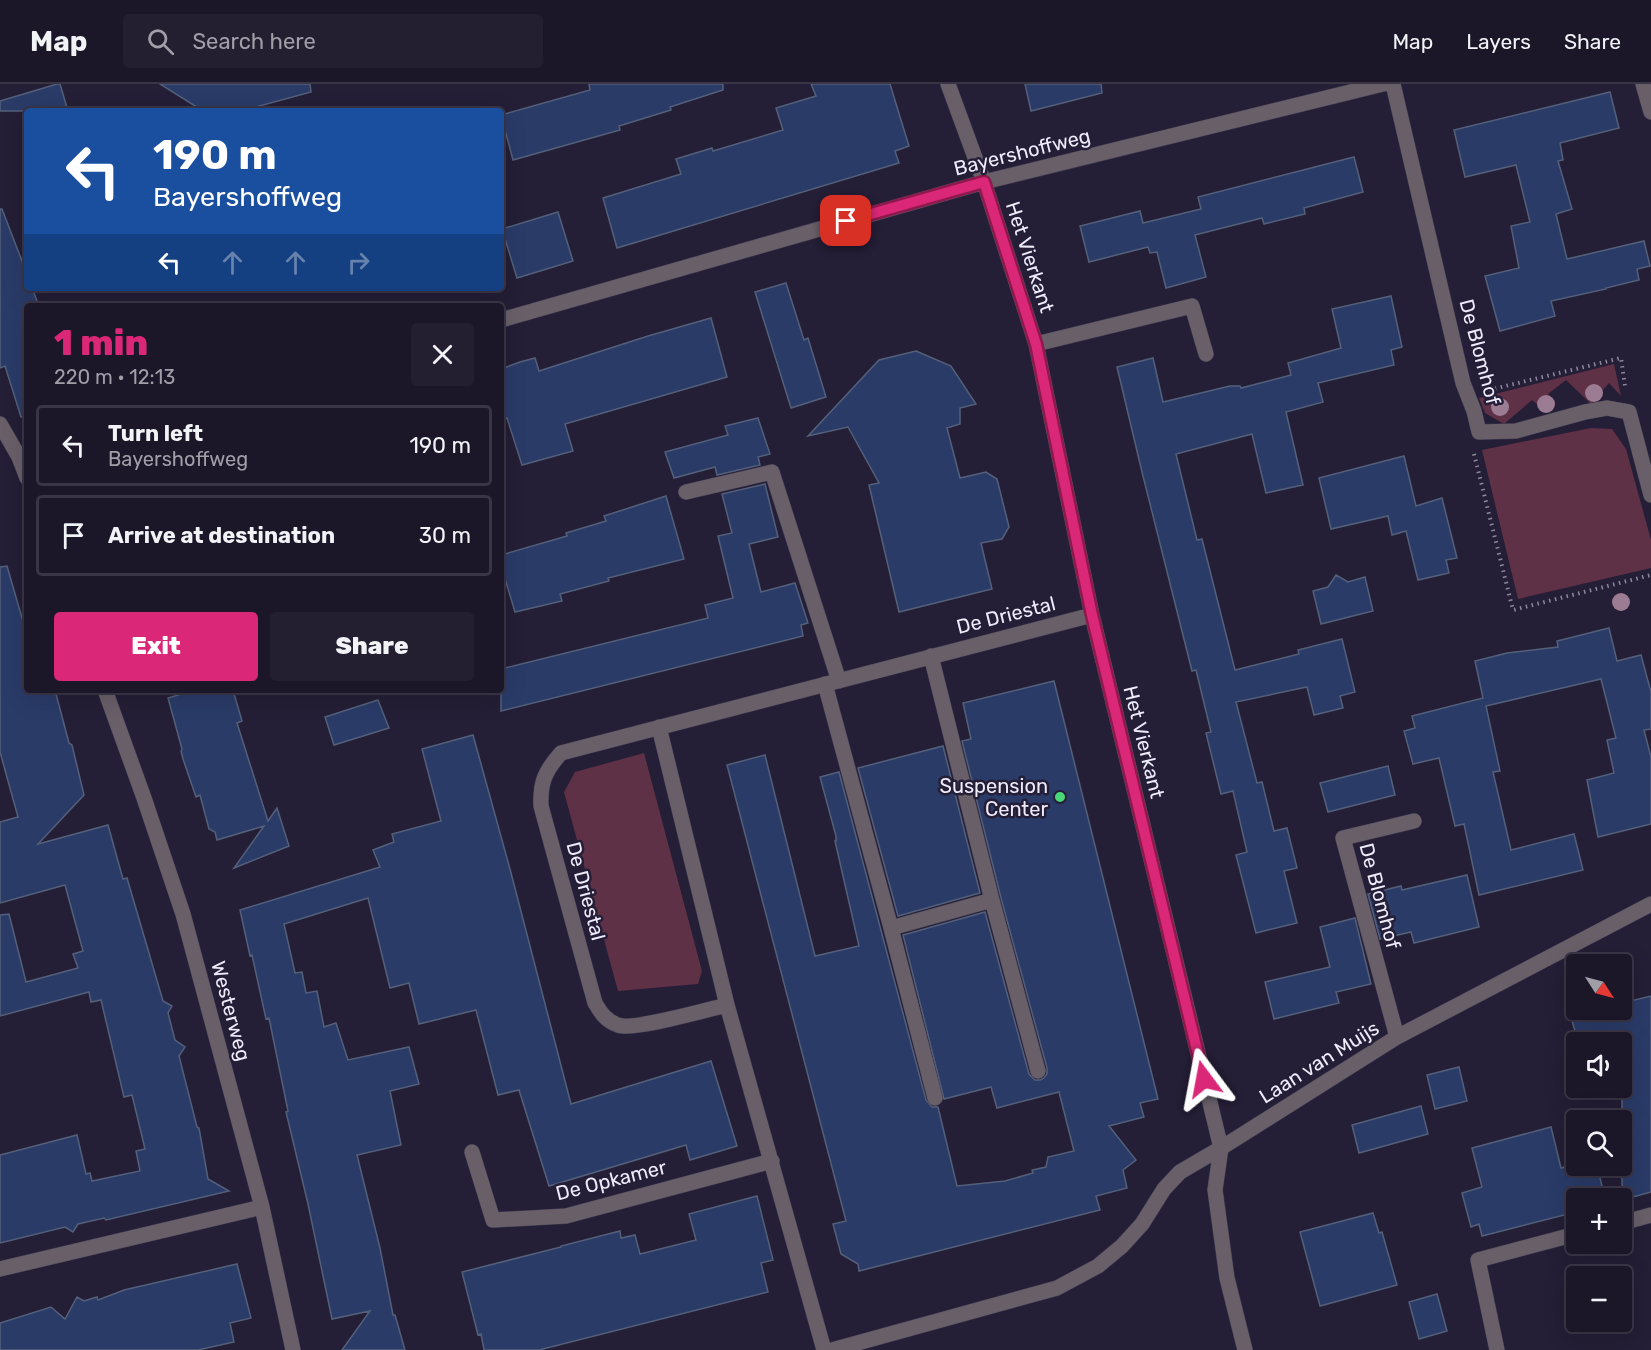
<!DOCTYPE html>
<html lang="en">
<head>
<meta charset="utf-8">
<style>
  :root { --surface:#1b1628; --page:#241f30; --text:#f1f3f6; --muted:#a09fa8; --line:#393545; --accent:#db2777 }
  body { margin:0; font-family:Rubik,sans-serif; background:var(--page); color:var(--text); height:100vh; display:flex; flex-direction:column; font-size:22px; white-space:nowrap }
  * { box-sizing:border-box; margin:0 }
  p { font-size:20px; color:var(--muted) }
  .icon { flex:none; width:33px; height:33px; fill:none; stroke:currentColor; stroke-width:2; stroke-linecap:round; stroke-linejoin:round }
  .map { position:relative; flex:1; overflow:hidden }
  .drawer { position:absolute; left:24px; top:219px; width:480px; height:390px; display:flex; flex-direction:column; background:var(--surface); border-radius:6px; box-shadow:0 6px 24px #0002,0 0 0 2px var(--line) }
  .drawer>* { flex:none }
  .top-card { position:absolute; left:24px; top:24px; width:480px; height:183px; border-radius:6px; box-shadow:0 6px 24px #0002,0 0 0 2px var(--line); background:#1a4fa0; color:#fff; overflow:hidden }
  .needle { width:39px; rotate:126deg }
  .buttons { position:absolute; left:1566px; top:870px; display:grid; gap:12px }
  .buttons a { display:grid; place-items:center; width:66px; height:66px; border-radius:6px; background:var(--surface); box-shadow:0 6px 24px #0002,0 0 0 2px var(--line); font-size:30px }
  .pin { position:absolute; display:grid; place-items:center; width:51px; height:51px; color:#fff; margin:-26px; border-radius:12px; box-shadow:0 3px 9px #0006 }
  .me { position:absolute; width:66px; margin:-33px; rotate:347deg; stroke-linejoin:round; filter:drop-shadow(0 0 4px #0008) }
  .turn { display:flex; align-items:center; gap:21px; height:126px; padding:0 30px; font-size:27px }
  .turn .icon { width:78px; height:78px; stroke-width:2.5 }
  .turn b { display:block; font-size:42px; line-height:51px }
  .lanes { display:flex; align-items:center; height:57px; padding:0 30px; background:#0003; justify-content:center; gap:30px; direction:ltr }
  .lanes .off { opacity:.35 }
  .round { display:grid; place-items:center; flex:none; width:63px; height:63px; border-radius:6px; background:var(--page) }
  .summary { display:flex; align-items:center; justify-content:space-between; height:102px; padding:0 30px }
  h1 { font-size:36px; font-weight:800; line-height:45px; color:var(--accent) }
  .cta { display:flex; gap:12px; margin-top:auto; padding:12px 30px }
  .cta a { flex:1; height:69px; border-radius:6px; background:var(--accent); color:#fff; font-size:24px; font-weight:800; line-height:69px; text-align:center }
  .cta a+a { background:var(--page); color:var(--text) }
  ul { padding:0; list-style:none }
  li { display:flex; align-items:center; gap:18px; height:81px; margin:0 12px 9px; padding:0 18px; border:3px solid var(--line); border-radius:6px }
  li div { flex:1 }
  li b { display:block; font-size:22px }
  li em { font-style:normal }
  header { display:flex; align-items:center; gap:36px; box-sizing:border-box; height:84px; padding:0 30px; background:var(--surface); border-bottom:2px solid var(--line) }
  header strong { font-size:28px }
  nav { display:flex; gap:33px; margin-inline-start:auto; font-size:21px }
  .search { width:420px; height:54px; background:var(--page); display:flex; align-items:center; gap:15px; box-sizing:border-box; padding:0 21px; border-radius:6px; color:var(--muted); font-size:22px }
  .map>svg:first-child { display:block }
  .green { fill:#5f3146 }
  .building { fill:#2a3b68; stroke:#54607a; stroke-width:1.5 }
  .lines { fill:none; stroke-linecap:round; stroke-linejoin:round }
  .minor-casing { stroke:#403b52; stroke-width:16 }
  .path { stroke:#8d889c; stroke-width:4; stroke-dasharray:1.5 4.5; stroke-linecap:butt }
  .minor { stroke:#685f69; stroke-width:15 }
  .tree { fill:#9c7c92 }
  .route-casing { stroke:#8e194d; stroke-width:15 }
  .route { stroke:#db2777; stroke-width:10 }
  .poi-dot { fill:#48d779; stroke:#241e36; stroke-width:2 }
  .labels { text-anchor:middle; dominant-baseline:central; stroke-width:5; stroke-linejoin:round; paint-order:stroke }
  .street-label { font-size:20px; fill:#eeebfb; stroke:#241e36 }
  .poi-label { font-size:20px; fill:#eeebfb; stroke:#241e36; text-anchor:end }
</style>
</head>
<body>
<header>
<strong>Map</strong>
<div class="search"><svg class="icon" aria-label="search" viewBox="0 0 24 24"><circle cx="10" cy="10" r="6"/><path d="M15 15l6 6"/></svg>Search here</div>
<nav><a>Map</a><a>Layers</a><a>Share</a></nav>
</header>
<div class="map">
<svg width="1651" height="1266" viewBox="0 0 1651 1266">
  <rect width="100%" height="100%" fill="#241e36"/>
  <!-- green -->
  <path class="green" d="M1614,280L1621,312L1609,299L1591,320L1566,296L1548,310L1555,319L1548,329L1532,316L1504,340L1485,329L1479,314Z
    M1591,344L1612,345L1626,365L1651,456V484L1518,515L1482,366Z
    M644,669L702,887L698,900L618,907L564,708L575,688Z"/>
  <!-- building -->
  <path class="building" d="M57,0H60L68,27H0V17Z
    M160,0H310L311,8L241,27H203Z
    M589,0H723V6L670,23L671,26L619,42L620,46L513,76L501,31L590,6Z
    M811,0H890L909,62L895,67L899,79L617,164L603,114L681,90L676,75L712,64L713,67L783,46L776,24L816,12Z
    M1025,0H1101L1102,9L1031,27Z
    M1610,8L1619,44L1560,59L1563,76L1558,77L1572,125L1556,130L1567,175L1644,157L1650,182L1637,185L1639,196L1606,204V205L1551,217L1555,232L1500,247L1485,192L1519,184L1511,142L1530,138L1516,81L1465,93L1454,46Z
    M1354,73L1363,108L1304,124L1305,130L1264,140L1262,134L1195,151L1206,193L1166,204L1157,168L1150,169L1148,163L1089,178L1080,142L1140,127L1143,139L1201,125L1198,113Z
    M0,125H2L27,190V204H32L39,222H27V332L21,333L5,282L0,284Z
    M558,128L573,177L517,194L502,145Z
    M786,199L804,256L808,254L826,313L791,324L755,208Z
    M1391,212L1402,263L1391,266L1394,281L1318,299L1323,318L1286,328L1303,401L1266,409L1252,350L1176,370L1197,456L1202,455L1235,586L1299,570L1298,566L1342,555L1355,608L1340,612L1343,624L1314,631L1307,603L1236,618L1257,699L1262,698L1274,747L1287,744L1297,784L1284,787L1297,839L1256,849L1236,771L1247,768L1233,707L1221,710L1206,649L1211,648L1196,586L1192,587L1142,388L1117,283L1153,274L1163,318L1230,302H1240L1241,304L1291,291L1288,279L1341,264L1332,225Z
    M711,234L727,293L565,340L573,367L522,381L507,334L501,335V285L520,278L535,274L539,287L648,252Z
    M916,267L951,282L976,320L960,324V340L947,344L960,394L986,388L997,395L1009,443L1002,455L981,459L992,505L899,528L869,401L879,399L848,343L808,352L879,276Z
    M758,334L770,370L758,373L760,381L717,391L715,383L674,394L665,368L728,351L725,342Z
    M1404,372L1416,422L1442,414L1457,474L1446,476L1449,489L1418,496L1406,447L1392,451L1388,432L1331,445L1319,394Z
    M765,400L778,453L749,460L761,508L795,499L808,539L801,541L803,552L501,627V585L708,534L705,521L733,514L718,452L732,449L722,410Z
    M666,412L684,475L608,494L609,497L560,510L562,517L515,528L506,498L501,500V471L567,452L566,449L606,437L604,432Z
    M7,482L27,551V606H55L69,659L72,661L84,711L38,760L108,741L123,795L127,794L163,917L172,922L168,929L175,956L185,963L179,972L197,1043L199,1044L208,1095L229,1107L106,1136L104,1134L78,1140L73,1148L65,1143L0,1159V1071L77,1051L86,1090L90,1089L92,1097L140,1087L136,1067L145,1065L132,1011L124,1013L101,916L91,918L89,908L0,932V831L9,830L26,898L78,884L73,870L83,867L65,801L0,819V738L18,733L0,668V483Z
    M1336,491L1348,498L1365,493L1373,527L1321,540L1313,507L1328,503Z
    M1609,544L1617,577L1641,571L1651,608V645L1644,646L1651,673V740L1598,753L1587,696L1614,689L1607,656L1616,654L1601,595L1486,622L1500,687L1493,688L1511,766L1574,750L1583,786L1479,811L1464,740L1455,742L1439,674L1413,680L1404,647L1415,644L1412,632L1483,614L1475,577L1507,569L1558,563L1557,557Z
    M1054,597L1158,1015L1140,1019L1144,1033L1109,1042L1136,1076L1123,1086L1127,1104L1096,1112L1100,1126L859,1187L858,1180L841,1170L833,1140L846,1137L727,681L765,671L815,872L859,862L835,757H836V752L820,693L839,688L926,1016L932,1023H938L957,1102L1005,1097L1033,1089L1032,1086L1046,1083L1048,1073L1074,1067L1059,1008L997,1024L991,1003L944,1015L903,851L985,828L1029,990L1035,996H1040L1044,994L1047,990V984L1001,814L962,657L971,655L963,619Z
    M195,606H233L242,637L237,639L268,737L277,724L289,762L234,784L264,742L217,756L215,748L209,745L200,711L196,713L183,675L181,667L182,665L168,614Z
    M378,616L389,644L334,661L325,633Z
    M473,651L510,785L571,1020L711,977L737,1062L690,1076L686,1061L549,1102L519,1006L498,1011L476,926L419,940L409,899L390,904L368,814L284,840L295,889L302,888L306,909L317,907L324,943L336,939L348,976L409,963L419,1000L390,1007L401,1061L357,1071L380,1164L393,1231H395L405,1266H342L370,1227L332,1235L308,1120L286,1028L288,1027L269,934L266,935L252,871L250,872L240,826L380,783L373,766L394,758L392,750L441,737L422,665Z
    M943,662L980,809L898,832L858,684Z
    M1388,682L1395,711L1328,728L1320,699Z
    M1467,791L1479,843L1414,859L1411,848L1380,855L1368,810L1401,802L1402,806Z
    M1355,834L1371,900L1336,908L1339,919L1274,935L1265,898L1330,883L1320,843Z
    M1651,912V1108L1622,1116V954L1603,958H1578L1571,933L1598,926H1622V919Z
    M1459,983L1467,1017L1435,1025L1427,991Z
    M1421,1022L1428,1050L1359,1069L1352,1041Z
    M1551,1043L1561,1084L1576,1080V1082H1597L1605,1114H1576V1128L1482,1152L1479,1140L1471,1143L1462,1109L1482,1103L1472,1064Z
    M757,1112L773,1176L761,1179L768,1208L539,1266H484L481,1250L478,1251L462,1188L561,1163V1162L620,1147L621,1154L635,1151L640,1170L696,1156L689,1130Z
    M1373,1129L1379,1149L1382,1148L1397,1201L1320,1222L1300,1148Z
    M237,1180L251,1234L230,1239L234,1258L198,1266H0V1239L51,1223L65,1235L77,1213L84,1217L97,1213L98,1216L124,1206Z
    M1437,1210L1447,1247L1419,1255L1409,1218Z"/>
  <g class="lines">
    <!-- minor casing -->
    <g class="minor-casing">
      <path id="minor" d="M948,0L984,98L1036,260L1092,531L1221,1064L1215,1106L1227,1194L1245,1266
        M1393,0L1463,299L1474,327L1479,348L1516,347L1585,328L1607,324L1629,328L1651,411
        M1643,0L1651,28
        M501,236L984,98L1383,0
        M1036,260L1192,222L1206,270
        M0,340L19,373L27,394
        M686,408L772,388L839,597
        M825,600L891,844L992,816L931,572
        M105,606L144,714L183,830L262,1123L293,1266
        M659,643L727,921L824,1266
        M992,816L1038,987
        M891,844L935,1014
        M727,921C706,926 633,947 618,941C606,937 601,929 595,919L541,722C540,698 545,687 561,669L1092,531
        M1397,953L1343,754L1414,737
        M472,1068L493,1136L566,1132L772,1077
        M1622,1139L1651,1131
        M0,1185L262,1123
        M832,1266L1057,1204L1098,1182L1122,1162L1142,1140L1164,1105L1180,1088L1221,1064L1397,953L1651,820
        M1497,1266L1478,1176L1576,1150"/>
    </g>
    <!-- path -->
    <path class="path" d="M1489,306L1621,274L1625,302
      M1474,370L1513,526L1651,491"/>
    <!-- minor -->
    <use href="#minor" class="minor"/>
  </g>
  <!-- trees -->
  <g class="tree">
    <circle cx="1594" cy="309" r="9"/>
    <circle cx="1546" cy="320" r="9"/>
    <circle cx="1500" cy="323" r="9"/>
    <circle cx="1621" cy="518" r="9"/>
  </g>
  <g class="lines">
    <!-- route casing -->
    <g class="route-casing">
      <path id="route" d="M846,137L984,98L1036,260L1092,531L1204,995"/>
    </g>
    <!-- route -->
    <use href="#route" class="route"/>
  </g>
  <!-- markers -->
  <circle class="poi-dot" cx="1060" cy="713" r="6"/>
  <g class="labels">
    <!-- street labels -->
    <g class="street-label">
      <text transform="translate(1022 68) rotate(-14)">Bayershoffweg</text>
      <text transform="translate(1030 173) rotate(72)">Het Vierkant</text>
      <text transform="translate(1480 268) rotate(75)">De Blomhof</text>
      <text transform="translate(1006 531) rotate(-14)">De Driestal</text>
      <text transform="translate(1144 658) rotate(76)">Het Vierkant</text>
      <text transform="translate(586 807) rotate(75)">De Driestal</text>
      <text transform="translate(1380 812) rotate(75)">De Blomhof</text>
      <text transform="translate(231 927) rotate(75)">Westerweg</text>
      <text transform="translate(1319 978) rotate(-32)">Laan van Muijs</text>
      <text transform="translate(611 1096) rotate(-14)">De Opkamer</text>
    </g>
    <!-- poi labels -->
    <g class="poi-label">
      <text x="1048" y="702">Suspension<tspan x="1048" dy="23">Center</tspan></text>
    </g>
  </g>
</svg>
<div class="buttons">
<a><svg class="needle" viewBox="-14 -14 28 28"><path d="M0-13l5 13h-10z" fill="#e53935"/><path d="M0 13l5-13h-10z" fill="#a09fa8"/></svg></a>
<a><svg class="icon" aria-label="sound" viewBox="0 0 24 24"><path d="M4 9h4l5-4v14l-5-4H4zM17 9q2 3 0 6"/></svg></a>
<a><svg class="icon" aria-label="search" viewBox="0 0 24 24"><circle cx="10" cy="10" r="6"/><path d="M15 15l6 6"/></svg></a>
<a>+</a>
<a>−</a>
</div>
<div class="pin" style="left:846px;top:137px;background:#d93025"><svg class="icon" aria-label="arrive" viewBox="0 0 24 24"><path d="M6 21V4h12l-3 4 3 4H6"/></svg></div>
<svg class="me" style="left:1204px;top:995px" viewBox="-20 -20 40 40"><path d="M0-17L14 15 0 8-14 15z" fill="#db2777" stroke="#fff" stroke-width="4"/></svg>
<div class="top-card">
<div class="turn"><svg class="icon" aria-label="left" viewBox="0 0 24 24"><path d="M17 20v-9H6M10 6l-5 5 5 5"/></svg><div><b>190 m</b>Bayershoffweg</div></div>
<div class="lanes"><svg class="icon" aria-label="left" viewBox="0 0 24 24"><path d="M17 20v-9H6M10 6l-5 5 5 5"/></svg><svg class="icon off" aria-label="ahead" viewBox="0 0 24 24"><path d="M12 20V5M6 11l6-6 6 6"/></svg><svg class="icon off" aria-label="ahead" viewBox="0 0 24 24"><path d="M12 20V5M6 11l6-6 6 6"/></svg><svg class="icon off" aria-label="right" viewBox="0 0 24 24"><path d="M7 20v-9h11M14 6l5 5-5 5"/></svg></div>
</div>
<section class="drawer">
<div class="summary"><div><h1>1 min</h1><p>220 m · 12:13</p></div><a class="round"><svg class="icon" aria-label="close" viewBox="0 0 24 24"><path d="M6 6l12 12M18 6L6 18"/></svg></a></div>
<ul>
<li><svg class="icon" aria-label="left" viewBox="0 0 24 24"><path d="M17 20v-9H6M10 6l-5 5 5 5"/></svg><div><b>Turn left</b><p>Bayershoffweg</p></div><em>190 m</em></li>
<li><svg class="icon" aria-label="arrive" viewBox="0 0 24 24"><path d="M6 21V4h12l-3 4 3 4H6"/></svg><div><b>Arrive at destination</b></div><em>30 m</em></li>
</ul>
<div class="cta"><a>Exit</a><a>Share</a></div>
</section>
</div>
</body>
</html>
